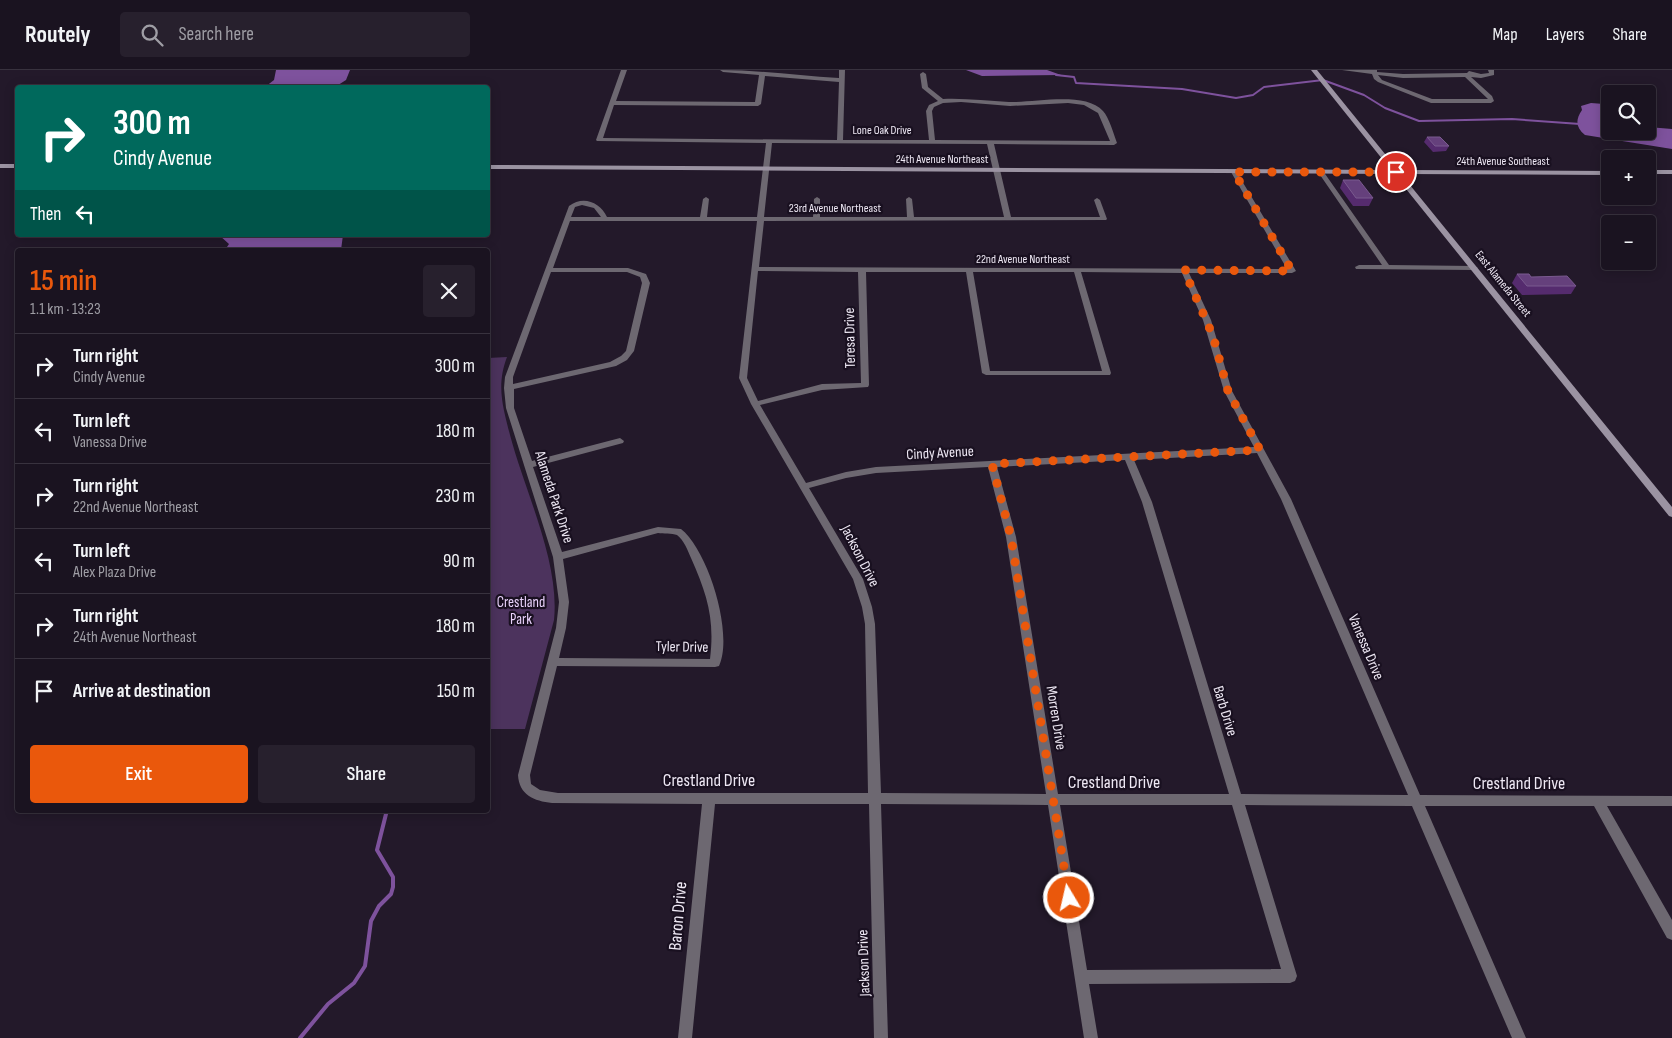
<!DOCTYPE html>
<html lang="en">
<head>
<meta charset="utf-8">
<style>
  :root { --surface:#1a1320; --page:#27202d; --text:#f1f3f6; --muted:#9f9ea5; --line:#38323e; --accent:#ea580c }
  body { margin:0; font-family:"Sofia Sans Condensed",sans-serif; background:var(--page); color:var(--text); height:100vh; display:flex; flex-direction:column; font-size:19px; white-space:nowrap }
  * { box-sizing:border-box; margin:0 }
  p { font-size:16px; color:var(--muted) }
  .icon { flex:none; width:28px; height:28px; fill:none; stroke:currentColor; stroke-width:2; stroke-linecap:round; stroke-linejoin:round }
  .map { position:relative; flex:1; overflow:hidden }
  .details { position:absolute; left:15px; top:178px; width:475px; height:565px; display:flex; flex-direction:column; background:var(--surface); border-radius:5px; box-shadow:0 2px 12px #0003,0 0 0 1px var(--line) }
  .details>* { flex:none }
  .banner { position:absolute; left:15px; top:15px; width:475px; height:152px; border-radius:5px; box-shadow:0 2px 12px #0003,0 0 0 1px var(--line); background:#00695c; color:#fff; overflow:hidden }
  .buttons { position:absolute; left:1601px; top:15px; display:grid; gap:10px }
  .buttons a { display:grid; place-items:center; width:55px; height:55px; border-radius:5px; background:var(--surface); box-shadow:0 2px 12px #0003,0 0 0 1px var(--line); font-size:25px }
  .pin { position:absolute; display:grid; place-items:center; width:42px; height:42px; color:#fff; margin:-21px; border:2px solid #fff; border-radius:50%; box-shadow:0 1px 5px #0007 }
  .me { position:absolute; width:55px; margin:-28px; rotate:351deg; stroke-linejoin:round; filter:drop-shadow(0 0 4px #0008) }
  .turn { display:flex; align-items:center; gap:18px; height:105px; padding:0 15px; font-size:22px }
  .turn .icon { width:65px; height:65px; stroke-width:2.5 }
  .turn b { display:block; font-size:35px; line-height:42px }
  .then { display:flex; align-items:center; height:48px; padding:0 15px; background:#0003; gap:10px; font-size:19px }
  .round { display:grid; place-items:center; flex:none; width:52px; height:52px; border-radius:5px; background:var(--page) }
  .summary { display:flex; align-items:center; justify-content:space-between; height:85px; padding:0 15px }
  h1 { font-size:30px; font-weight:600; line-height:38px; color:var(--accent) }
  .primary-button { display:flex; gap:10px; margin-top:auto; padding:10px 15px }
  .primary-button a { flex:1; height:58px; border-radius:5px; background:var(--accent); color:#fff; font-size:20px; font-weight:600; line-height:58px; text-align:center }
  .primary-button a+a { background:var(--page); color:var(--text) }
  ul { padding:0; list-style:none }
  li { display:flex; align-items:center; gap:15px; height:65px; padding:0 15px; border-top:1px solid var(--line) }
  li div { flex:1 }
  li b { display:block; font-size:19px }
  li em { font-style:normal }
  header { display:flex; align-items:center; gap:30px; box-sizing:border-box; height:70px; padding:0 25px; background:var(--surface); border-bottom:1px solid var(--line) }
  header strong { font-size:24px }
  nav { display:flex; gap:28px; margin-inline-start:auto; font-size:18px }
  .search { width:350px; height:45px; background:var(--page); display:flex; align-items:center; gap:12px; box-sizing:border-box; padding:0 18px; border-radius:5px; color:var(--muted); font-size:19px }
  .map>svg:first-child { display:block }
  .green { fill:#4c335d }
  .water { fill:#7e529d }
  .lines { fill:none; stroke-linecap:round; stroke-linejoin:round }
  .stream-far1 { stroke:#7e529d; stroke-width:2 }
  .stream { stroke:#7e529d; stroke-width:4 }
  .street { fill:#6d6871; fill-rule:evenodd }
  .secondary { fill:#9b93a2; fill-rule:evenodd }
  .wall { fill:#552b6e }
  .building { fill:#65407c; stroke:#7a5a8f }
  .route { stroke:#ea580c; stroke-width:9; stroke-dasharray:0 16.2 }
  .labels { text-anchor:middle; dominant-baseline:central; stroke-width:4.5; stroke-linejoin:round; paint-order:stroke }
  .far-street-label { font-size:12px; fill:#eee8f4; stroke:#191020 }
  .street-label { font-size:15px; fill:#eee8f4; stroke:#191020 }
  .park-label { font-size:15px; fill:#e9d2fb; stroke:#191020 }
  .near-street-label { font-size:18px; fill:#eee8f4; stroke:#191020 }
</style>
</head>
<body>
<header>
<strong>Routely</strong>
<div class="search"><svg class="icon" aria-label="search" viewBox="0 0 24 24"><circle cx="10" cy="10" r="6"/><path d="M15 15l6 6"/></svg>Search here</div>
<nav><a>Map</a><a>Layers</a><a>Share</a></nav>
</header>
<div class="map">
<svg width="1672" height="968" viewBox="0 0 1672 968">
  <rect width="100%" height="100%" fill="#23192a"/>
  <!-- green -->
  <path class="green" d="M507,287C496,316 503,337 510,365C525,422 560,492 554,550L525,659H488V288Z"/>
  <!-- water -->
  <path class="water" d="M276,0H350L346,10L335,17H265L274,10Z
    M966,0H1047L1061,5L982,6Z
    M1591,33L1604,34L1607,37L1606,40L1610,45V61H1648V57L1672,59V79L1585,65C1576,58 1575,50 1582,40L1581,36Z
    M219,165H343L341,180H225L229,174Z"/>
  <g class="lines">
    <!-- stream-far1 -->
    <path class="stream-far1" d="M1056,5L1074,7L1076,13L1182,19L1236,28L1253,25L1264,17L1323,10L1364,25L1385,38L1419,51L1512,49L1580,54"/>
    <!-- stream -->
    <path class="stream" d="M300,968L328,934L354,913L365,896L371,851L379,836L391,824L393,817V807L377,780L387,740"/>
    <!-- street -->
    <path class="street" d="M621,0H627L616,31L755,32L759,5L723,2L720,0C760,0 799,6 839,8V0H845L843,70H929L926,41L929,35L938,31L922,18L920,4L923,2L926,4L928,17L943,29C965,28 987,31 1009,32C1034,33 1085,21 1103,41C1109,47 1114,65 1117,73L1114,75L994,74L1011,147H1100L1094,130L1097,128L1100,130L1107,149L1106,150L764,151L759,197L1287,199L1231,102L1236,101L1296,201L1292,203H1189L1211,250L1232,321L1291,429L1420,725L1672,726V736H1607L1672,850V870L1667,868L1594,736H1425L1526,968H1512L1412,736L1245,735L1297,906L1295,911L1290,913L1089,914L1098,968H1084L1048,735L881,734L888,968H874L869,734H715L692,968H678L702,734L552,733C534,731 519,725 518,705L556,558L559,532L553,487L506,338L504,318L505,307L569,136C583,125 600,132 607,147H700L703,129L706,127L709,129L707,147H757L766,73L597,71L596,70ZM765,6L839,12L837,70L603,68L614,35L758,36L761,34ZM961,32L1010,36L1068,33L1084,35L1098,43L1110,71L935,70L932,41L934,37L943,33ZM772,73L987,74L1004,147H914L912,129L909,127L906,129L907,147H820V129L817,127L814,129L813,147H764ZM582,135L594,138L601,147H571L575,137ZM570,151H757L739,308L751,334L853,509L862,537L865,554L868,723H558L540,720L531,714L530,705L557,596L715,597L719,596C734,564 708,480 681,459L658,457L562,482L533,397L623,373L624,371L620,368L532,391L514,338V319L616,296L627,290L634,281L650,213L646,204L628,198H553ZM758,201L858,202L861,313L822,314L758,331L747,308ZM551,202H627L640,207L642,213L626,281L621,286L610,292L513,314V307ZM866,202H966L982,303L986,305H1110L1111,303L1081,202L1182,203L1203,250L1224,321L1254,377L876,397L846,402L806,413L760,335L822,320L868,317L869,315ZM973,202H1074L1102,301H990ZM1257,383L1281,429L1408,725L1241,724L1152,432L1134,390ZM1125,390L1142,432L1229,724H1058L1016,467L997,397ZM988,397L1006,467L1046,724L881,723L875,554L872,537L863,509L809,418L846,408L876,403ZM658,463C663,464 672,463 677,465C684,470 688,481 691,488C707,524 715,549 710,589L559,588L566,558L569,532L563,489ZM1060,735H1232L1281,899L1087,900Z
      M1342,0H1377V2L1403,4L1467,3L1469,1L1481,4L1489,3L1488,0H1494V5L1481,8L1471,7L1492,26L1494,31L1491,33H1431L1378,12L1374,9L1372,4ZM1378,5L1403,8L1465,7L1488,29H1432L1382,10Z
      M1319,101H1323L1389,195L1474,196L1478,198L1474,200L1356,199L1355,197L1359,195H1382L1318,102Z"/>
    <!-- secondary -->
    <path class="secondary" d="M1311,0H1317L1398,100L1610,101V105L1401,104L1672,437V447L1669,446L1394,104L488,99V95L1391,100Z
      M0,94H18V98H0Z
      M1648,100H1672V104H1648Z"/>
  </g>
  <!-- wall -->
  <path class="wall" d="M1427,67L1449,76L1446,81L1433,82L1424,72Z
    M1343,110L1373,128L1369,136H1353L1340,118Z
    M1517,204L1531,207L1576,216L1571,224L1522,225L1512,213Z"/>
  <!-- building -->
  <path class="building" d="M1427,67H1440L1449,76H1435Z
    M1343,110H1359L1373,128H1356Z
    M1517,204H1529L1531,207L1567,206L1576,216H1527Z"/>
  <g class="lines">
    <!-- route -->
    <path class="route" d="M1069,828L1011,467L992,394L1260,380L1228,321L1213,266L1184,200L1292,201L1234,102H1396"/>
  </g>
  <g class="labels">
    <!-- far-street labels -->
    <g class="far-street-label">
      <text x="882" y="60">Lone Oak Drive</text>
      <text x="942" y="89">24th Avenue Northeast</text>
      <text x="1503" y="91">24th Avenue Southeast</text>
      <text x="835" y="138">23rd Avenue Northeast</text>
      <text x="1023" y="189">22nd Avenue Northeast</text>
      <text transform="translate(1503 214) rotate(51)">East Alameda Street</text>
    </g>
    <!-- street labels -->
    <g class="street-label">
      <text transform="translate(850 268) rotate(-91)">Teresa Drive</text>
      <text transform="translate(940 383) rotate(-3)">Cindy Avenue</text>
      <text transform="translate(554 427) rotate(72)">Alameda Park Drive</text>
      <text transform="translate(860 486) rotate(63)">Jackson Drive</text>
      <text transform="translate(682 577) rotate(1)">Tyler Drive</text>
      <text transform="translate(1366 577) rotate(67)">Vanessa Drive</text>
      <text transform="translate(1225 641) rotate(73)">Barb Drive</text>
      <text transform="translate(1056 648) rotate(81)">Morren Drive</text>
      <text transform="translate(864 893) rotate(-92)">Jackson Drive</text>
    </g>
    <!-- park labels -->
    <g class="park-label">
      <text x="521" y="532">Crestland<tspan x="521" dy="17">Park</tspan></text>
    </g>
    <!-- near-street labels -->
    <g class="near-street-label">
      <text x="709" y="710">Crestland Drive</text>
      <text x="1114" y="712">Crestland Drive</text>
      <text x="1519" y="713">Crestland Drive</text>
      <text transform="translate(678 846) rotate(-85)">Baron Drive</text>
    </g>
  </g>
</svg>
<div class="buttons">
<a><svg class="icon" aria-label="search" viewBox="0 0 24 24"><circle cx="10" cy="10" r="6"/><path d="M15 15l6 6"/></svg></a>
<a>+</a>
<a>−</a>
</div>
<div class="pin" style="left:1396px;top:102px;background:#d93025"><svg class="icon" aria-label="arrive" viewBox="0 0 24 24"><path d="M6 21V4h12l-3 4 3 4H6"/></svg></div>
<svg class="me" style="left:1069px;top:828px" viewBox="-20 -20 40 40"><circle r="17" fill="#ea580c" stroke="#fff" stroke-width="3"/><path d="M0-11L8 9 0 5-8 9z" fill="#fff"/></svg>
<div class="banner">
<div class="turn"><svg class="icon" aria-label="right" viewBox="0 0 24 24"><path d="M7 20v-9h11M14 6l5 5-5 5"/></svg><div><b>300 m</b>Cindy Avenue</div></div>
<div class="then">Then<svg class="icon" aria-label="left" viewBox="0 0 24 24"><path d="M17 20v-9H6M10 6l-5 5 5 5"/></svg></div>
</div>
<section class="details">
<div class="summary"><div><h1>15 min</h1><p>1.1 km · 13:23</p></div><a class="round"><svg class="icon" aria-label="close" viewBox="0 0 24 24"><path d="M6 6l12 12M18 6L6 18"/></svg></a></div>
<ul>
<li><svg class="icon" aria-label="right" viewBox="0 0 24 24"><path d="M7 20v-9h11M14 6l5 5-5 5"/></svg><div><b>Turn right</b><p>Cindy Avenue</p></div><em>300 m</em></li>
<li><svg class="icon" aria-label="left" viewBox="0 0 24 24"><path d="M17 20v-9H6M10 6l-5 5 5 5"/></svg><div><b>Turn left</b><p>Vanessa Drive</p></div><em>180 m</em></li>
<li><svg class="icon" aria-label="right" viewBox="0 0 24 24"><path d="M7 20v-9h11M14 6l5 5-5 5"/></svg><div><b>Turn right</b><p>22nd Avenue Northeast</p></div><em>230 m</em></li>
<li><svg class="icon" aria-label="left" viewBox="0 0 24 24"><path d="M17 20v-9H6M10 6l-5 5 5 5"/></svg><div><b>Turn left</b><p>Alex Plaza Drive</p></div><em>90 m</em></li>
<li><svg class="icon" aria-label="right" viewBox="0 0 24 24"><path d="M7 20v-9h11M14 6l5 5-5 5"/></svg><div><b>Turn right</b><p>24th Avenue Northeast</p></div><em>180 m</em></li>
<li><svg class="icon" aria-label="arrive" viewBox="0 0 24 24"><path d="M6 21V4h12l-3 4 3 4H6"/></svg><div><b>Arrive at destination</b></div><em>150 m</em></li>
</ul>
<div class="primary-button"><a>Exit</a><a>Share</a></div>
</section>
</div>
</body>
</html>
